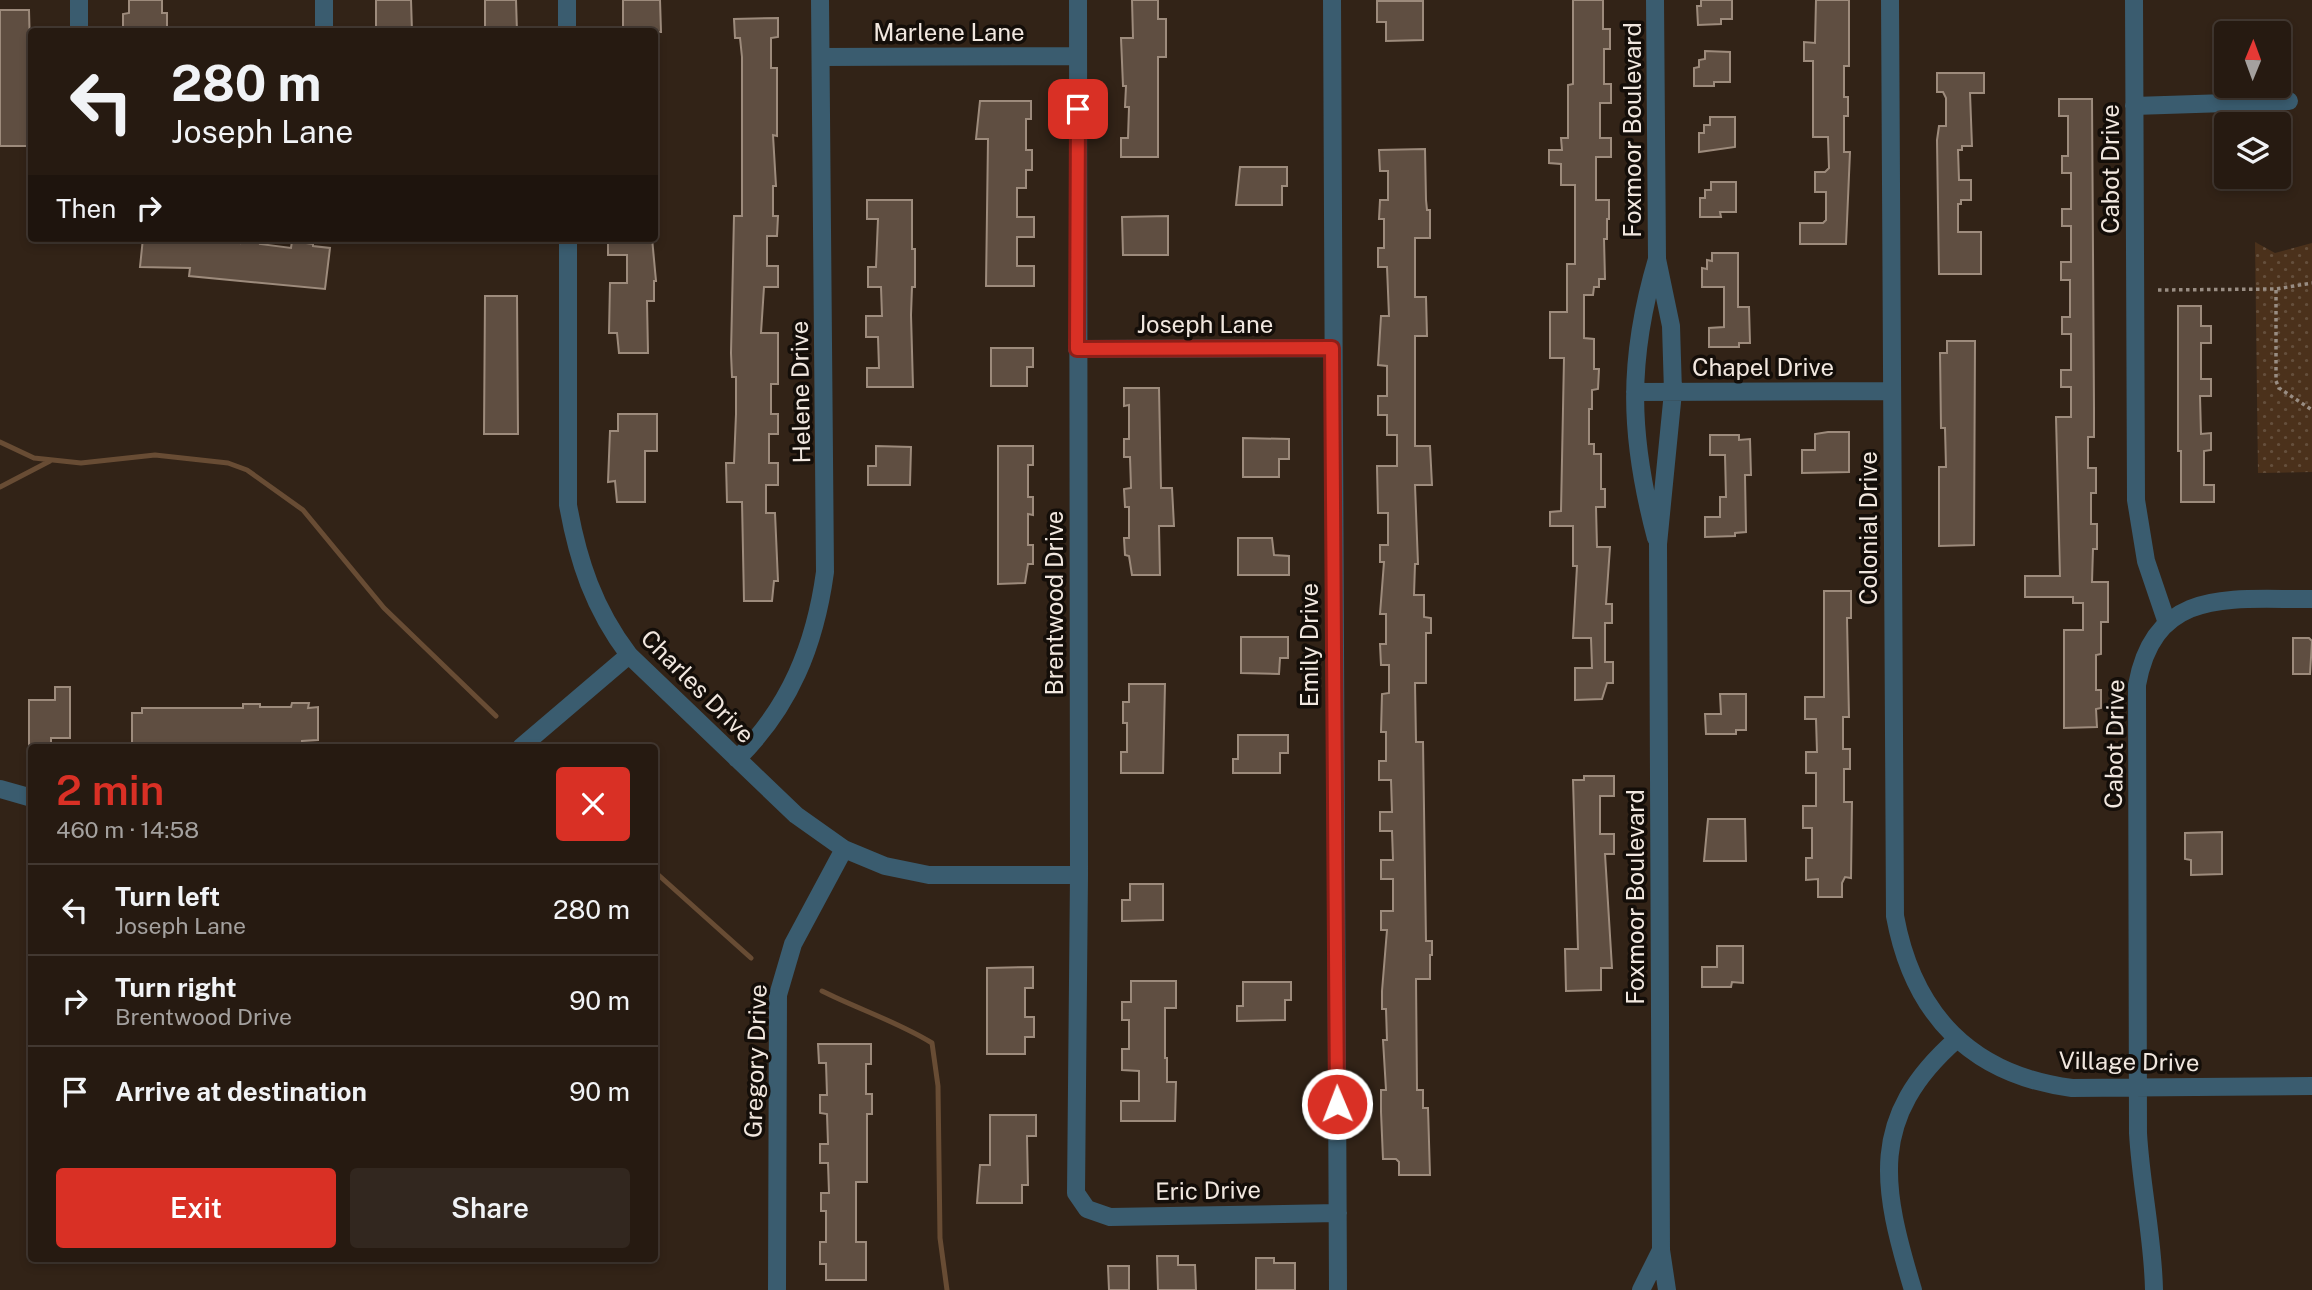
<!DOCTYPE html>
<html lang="en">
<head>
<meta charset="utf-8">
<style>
  :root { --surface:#261a11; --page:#32271f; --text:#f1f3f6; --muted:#a4a19f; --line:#423831; --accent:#d93025 }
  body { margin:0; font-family:"Public Sans",sans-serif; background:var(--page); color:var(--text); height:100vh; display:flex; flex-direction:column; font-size:26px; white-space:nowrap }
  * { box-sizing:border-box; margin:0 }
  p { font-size:23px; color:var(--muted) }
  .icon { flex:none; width:38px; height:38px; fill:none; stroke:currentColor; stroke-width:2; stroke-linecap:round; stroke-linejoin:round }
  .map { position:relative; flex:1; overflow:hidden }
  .sheet { position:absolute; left:28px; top:744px; width:630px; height:518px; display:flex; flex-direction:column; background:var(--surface); border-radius:7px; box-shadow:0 4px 10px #0003,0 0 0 2px var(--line) }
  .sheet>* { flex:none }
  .top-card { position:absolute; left:28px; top:28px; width:630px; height:214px; border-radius:7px; box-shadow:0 4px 10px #0003,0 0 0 2px var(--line); background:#261a11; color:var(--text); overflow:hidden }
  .needle { width:46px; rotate:1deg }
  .tools { position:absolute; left:2214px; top:21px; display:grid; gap:14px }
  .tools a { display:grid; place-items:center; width:77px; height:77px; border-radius:7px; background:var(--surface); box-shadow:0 4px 10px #0003,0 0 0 2px var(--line); font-size:35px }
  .pin { position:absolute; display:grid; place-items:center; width:60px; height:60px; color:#fff; margin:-30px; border-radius:14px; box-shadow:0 4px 10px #0006 }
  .me { position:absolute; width:77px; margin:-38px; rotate:359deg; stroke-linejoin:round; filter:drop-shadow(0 0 5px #0008) }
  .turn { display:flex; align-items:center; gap:24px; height:147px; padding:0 28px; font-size:32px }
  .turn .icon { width:91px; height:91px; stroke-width:2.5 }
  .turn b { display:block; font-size:49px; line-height:60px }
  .then { display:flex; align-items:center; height:66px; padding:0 28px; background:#0003; gap:14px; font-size:26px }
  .round { display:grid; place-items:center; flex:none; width:74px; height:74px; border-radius:7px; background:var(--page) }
  .overview { display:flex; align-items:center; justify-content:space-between; height:119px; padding:0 28px }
  h1 { font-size:42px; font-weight:600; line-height:52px; color:var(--accent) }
  .primary-button { display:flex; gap:14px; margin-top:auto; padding:14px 28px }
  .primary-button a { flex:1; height:80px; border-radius:7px; background:var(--accent); color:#fff; font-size:28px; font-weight:600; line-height:80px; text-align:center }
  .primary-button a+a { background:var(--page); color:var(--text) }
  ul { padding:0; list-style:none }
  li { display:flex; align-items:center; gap:21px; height:91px; padding:0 28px; border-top:2px solid var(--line) }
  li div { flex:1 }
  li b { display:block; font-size:26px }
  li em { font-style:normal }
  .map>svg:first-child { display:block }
  .park { fill:url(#park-dots) }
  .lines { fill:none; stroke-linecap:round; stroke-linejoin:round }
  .stream { stroke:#684c34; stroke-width:5 }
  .building { fill:#5f4e41; stroke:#9d8b7c; stroke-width:2 }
  .path { stroke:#998d83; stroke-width:3.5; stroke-dasharray:3.5 3.5; stroke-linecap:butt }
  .minor { stroke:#3a5c6f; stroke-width:18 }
  .route-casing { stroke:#8d1f18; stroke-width:18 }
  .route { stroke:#d93025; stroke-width:12 }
  .labels { text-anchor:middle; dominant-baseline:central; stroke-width:7; stroke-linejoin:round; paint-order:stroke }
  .street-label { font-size:24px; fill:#f1e7df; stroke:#140e09 }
</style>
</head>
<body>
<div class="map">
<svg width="2312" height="1290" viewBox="0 0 2312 1290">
  <defs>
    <pattern id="park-dots" width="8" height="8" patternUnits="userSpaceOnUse" patternTransform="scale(1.75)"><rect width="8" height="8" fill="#4b311b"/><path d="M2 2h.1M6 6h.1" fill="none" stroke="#654f3c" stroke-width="1.8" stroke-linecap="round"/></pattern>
  </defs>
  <rect width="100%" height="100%" fill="#322317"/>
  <!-- park -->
  <path class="park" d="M2255,242L2275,253L2312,243V472L2258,473Z"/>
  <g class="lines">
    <!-- stream -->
    <path class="stream" d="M0,442L34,458L81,463L155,455L228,463L247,470L303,510L384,608L496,716
      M0,487L50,461
      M654,871L751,958
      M822,991C858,1009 898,1022 932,1043L938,1086L940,1238L947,1290"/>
  </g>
  <!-- building -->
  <path class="building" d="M129,0H162V13H167V32H123V14L129,13Z
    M376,0H411L412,32H376Z
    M485,0H516L517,32H485Z
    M623,0H660L661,32H623Z
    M1132,0H1158V19H1166V57H1158V157H1121V138H1128L1129,107H1125L1126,86H1123L1121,38H1133Z
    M1573,0H1603V29H1610V49H1604V84H1611V103H1600V138H1611V157H1596V200H1609V219H1607V239H1604L1605,279H1599V287H1594L1593,295H1584V338L1594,339V369H1599L1598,389L1592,390V409H1589V444H1594V454H1601V489H1605V507H1596L1597,547H1610L1606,604H1612V623H1605V662H1613V683H1607L1602,699L1575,700V668H1592L1591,638H1573L1577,566H1573V526H1550V512L1561,511L1564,358H1550V312H1567V264H1575V185H1561V164L1549,163V150H1562L1561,138H1568V85L1573,84Z
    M1701,0H1732V19H1721V24L1698,25L1697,6H1701Z
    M1816,0H1849V66H1844V97H1848V116H1844V152H1850L1846,244H1800V223H1823L1826,220V192H1815V172H1825L1829,168L1828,137H1813V61H1804V42L1815,43Z
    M1377,1H1423V40L1386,41V22H1377Z
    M0,10H29L32,127H27V146H0Z
    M778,18V37L771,38V68H777V136L773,135L776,186H773V216H778L777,236H767V266H778V287H764L761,333H778V384H771V414H778V434H769V463H778V485H766V513H775L778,581H774L772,601H744L742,502H727L726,463H734L736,414V377H732L731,353L734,216H742V57L740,38H735L734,19Z
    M1705,51L1730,52V82H1714V86H1694V68L1699,67V60L1705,59Z
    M1937,73H1984V93H1970L1972,146H1962V150H1958L1959,180H1971V200H1961V204H1958V232H1981V274H1939L1937,140L1939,126H1946V98L1943,92H1937Z
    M2059,99H2092L2094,407V437H2088V468H2096V493H2091V524H2097V549H2093L2092,582H2108V622H2101V654L2096,655V690H2101V708L2096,709L2097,727L2064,728V630H2083V603H2073V597H2025V576H2060L2056,417H2071V387H2061V370H2071V334H2062V317H2070V280H2061V262H2071V226H2062V209H2071V173H2062V156H2068V116H2059Z
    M980,101H1031V119H1026V150H1032V170H1026V188H1017V217H1034V237H1017V266H1034V286H986L988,139H976Z
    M1710,117H1735V147L1699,152V133H1704V125H1710Z
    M1425,149L1426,200L1427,210H1430V238H1415V297H1426L1427,336H1415V446H1430L1432,485H1415L1418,564H1415L1414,595H1424V617L1431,618V633H1426V683H1415L1416,742H1423L1426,941H1432V955H1430V979H1416L1417,1090H1423V1108H1428L1430,1175H1399V1162L1396,1159H1383L1381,1112V1090H1386L1383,1040H1387L1386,1009H1382V991L1387,930H1381V911H1393V879H1381V860H1393L1392,831H1380V812H1392L1391,780H1379V761H1386V732H1381L1382,694L1389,693V665H1381L1380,644H1386V614H1380L1384,562H1380V545H1388V513H1378L1377,466H1397V435H1387V415H1378V396H1387V366L1378,365L1381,316H1389L1387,267H1378V248H1384V219H1379L1380,200H1388V171H1380L1379,150Z
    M1240,167H1287V186H1282V205H1236Z
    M1711,182H1736V212H1720L1721,217H1700V198H1705V190H1711Z
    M867,200H912V249H915V287H912L911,315L913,387H867V368H879L878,337H866V316H882L881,287H868V267H876L878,219H867Z
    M1168,216V255H1123L1122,217Z
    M143,238H213L240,243L241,238H261L260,244L291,248L292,241L313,244V246L330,248L325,289L189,276L190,268L140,267Z
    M608,238H652L656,281H654V301H647L648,353H619L617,333H609L610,283H627V255H608Z
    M1712,253H1738V307H1749L1750,343H1739V347H1709V328L1724,327V287H1702V268L1707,269V260L1712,261Z
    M485,296H517L518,434H484Z
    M2178,306H2201V326H2211V343H2201V379H2211V396H2200L2201,434L2211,433V450L2204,451V485H2214V502H2181V451H2178Z
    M1947,341H1975L1974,545L1939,546V467H1946L1945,428H1941L1940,353H1947Z
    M991,348H1033V367H1027V386H991Z
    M1124,388H1159L1161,488H1172L1174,526H1159L1160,575H1132L1129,556L1125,555L1124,538H1129V507H1125L1124,489L1131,488L1130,457H1124V439H1129V405L1124,406Z
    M618,414H657V451H645V502H617L615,481L608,482L610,431H618Z
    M1828,432H1849V472L1802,473V450H1815V434Z
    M1710,435H1739V440L1750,439L1751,475H1745L1746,532L1735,533V536L1705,537V517H1720V497H1726L1725,455H1710Z
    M1243,438L1289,439V459H1279V477H1243Z
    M876,446L911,447L910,485H868V466H876Z
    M998,446H1033V465H1028V497H1033V515L1028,514V545H1033V564H1028L1025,583L998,584Z
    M1238,538H1272L1274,555L1289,556V575H1238Z
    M1824,591H1851V618H1847L1849,717H1843V749H1850V769H1844V802H1852L1851,878L1845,877L1842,883V897H1818V879L1806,880V858H1812V828H1803V806H1816V773H1806V752H1817L1816,719H1805V697H1824Z
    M1241,637H1288V658H1280L1279,674L1241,673Z
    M2293,638H2309L2312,641L2310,674H2293Z
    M1129,684H1165L1163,773H1121V752H1127V723H1123V702H1129Z
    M55,687H70V738H51V747H29V700H55Z
    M1720,694H1746V730H1736V734H1706L1705,714H1721Z
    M292,703H309L308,708L318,707V740L302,741V747H132V713H142V708H243V704H260V707H291Z
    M1238,735H1288V753H1280V773H1233V759H1238Z
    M1584,776H1614V796H1600V834H1614V854H1605L1612,968H1601V990L1566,991L1565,949H1578L1573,780H1584Z
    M1708,819H1745L1746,861H1704Z
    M2222,832V874L2191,875V860L2185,859V833Z
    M1130,884H1163V920L1122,921V900H1130Z
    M1717,946H1743V983L1732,982L1731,987H1702V967H1717Z
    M1033,967V988H1025V1017H1034V1037H1025V1054H987V968Z
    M1131,981H1176V1008H1165V1058H1167V1082H1176L1175,1121H1121V1101H1139V1071L1122,1070V1049H1129V1020H1122V1002H1131Z
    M1243,982H1291V1000H1285V1020L1237,1021V1006H1243Z
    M818,1044H871V1064H866V1094H872V1114H867V1182H856V1242H866V1280H826V1264H820V1242H826V1211H821V1193H829L828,1163H820V1144H828L827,1114L820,1113V1095H827L826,1063H819Z
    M990,1115H1036V1136H1027L1028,1185H1022V1203H977L980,1165H990Z
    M1157,1256H1178V1265H1195L1196,1290H1158Z
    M1256,1258H1274V1263H1295V1290H1256Z
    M1108,1266H1129V1290H1109Z"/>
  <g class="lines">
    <!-- path -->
    <path class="path" d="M2158,290L2276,289L2312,283
      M2276,290V381L2279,388L2312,410"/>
    <!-- minor -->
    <path class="minor" d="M79,0V32
      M324,0V32
      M567,0V32
      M1078,0L1079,875L1076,1193L1087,1209L1110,1217L1338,1213
      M1332,0L1338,1290
      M1655,0L1657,259L1671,326L1673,392L1658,544L1661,1250L1667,1290
      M1890,0L1895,916C1913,1014 1971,1075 2072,1088L2312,1086
      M2134,0L2136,500L2146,561L2167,623
      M821,57L1078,56
      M2134,106L2289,101
      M568,238V505C578,561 594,609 629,655L796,815L844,849L885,866L929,875H1079
      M1077,349L1332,348
      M1635,392L1892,391
      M1656,538C1629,436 1627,360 1657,259
      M521,747L629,655
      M737,759C790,707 815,645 825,572L820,0
      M0,789L32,798
      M777,1290L778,995L793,944L844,849
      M1641,1290L1661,1250
      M1913,1290C1882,1187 1867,1118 1957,1039
      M2154,1290C2153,1237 2141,1186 2138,1133L2137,685C2155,585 2233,600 2312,599"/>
  </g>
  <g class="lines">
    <!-- route casing -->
    <g class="route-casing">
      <path id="route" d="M1078,109L1077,349L1332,348L1337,1104"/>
    </g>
    <!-- route -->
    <use href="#route" class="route"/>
  </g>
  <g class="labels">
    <!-- street labels -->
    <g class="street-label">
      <text x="949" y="32">Marlene Lane</text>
      <text transform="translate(1632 130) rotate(-90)">Foxmoor Boulevard</text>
      <text transform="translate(2110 169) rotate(-90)">Cabot Drive</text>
      <text x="1205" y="324">Joseph Lane</text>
      <text x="1763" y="367">Chapel Drive</text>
      <text transform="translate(800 392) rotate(-91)">Helene Drive</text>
      <text transform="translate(1868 528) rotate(-90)">Colonial Drive</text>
      <text transform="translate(1054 603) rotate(-90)">Brentwood Drive</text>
      <text transform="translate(1309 645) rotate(-90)">Emily Drive</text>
      <text transform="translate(698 686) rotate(45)">Charles Drive</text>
      <text transform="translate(2114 744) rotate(-89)">Cabot Drive</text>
      <text transform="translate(1635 897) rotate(-90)">Foxmoor Boulevard</text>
      <text transform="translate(755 1061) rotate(-88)">Gregory Drive</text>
      <text transform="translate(2129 1061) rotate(1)">Village Drive</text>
      <text transform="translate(1208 1190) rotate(-1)">Eric Drive</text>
    </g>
  </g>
</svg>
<div class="tools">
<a><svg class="needle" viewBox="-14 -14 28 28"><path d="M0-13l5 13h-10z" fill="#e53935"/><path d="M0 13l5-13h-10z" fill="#a4a19f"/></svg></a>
<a><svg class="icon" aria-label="layers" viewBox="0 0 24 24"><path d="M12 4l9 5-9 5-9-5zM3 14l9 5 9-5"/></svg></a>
</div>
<div class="pin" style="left:1078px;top:109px;background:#d93025"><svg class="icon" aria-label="arrive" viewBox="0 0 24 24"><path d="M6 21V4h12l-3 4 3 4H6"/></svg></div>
<svg class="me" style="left:1337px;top:1104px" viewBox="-20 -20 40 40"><circle r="17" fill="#d93025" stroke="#fff" stroke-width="3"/><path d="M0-11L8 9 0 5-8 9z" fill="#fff"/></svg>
<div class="top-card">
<div class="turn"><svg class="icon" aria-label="left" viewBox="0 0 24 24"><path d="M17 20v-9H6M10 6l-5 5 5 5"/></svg><div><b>280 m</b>Joseph Lane</div></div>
<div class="then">Then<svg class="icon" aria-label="right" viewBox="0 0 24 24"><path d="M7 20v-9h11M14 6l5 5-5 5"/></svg></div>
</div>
<section class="sheet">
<div class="overview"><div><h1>2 min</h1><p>460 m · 14:58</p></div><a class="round" style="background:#d93025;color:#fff"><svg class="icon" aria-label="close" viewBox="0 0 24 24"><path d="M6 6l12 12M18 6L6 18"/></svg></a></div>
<ul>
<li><svg class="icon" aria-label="left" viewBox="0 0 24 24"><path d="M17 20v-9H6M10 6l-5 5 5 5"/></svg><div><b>Turn left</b><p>Joseph Lane</p></div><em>280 m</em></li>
<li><svg class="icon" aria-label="right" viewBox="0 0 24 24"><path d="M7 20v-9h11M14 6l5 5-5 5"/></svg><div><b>Turn right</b><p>Brentwood Drive</p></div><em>90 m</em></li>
<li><svg class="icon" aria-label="arrive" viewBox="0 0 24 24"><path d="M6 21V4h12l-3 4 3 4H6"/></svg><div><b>Arrive at destination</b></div><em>90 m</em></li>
</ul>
<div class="primary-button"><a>Exit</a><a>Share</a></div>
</section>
</div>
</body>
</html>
